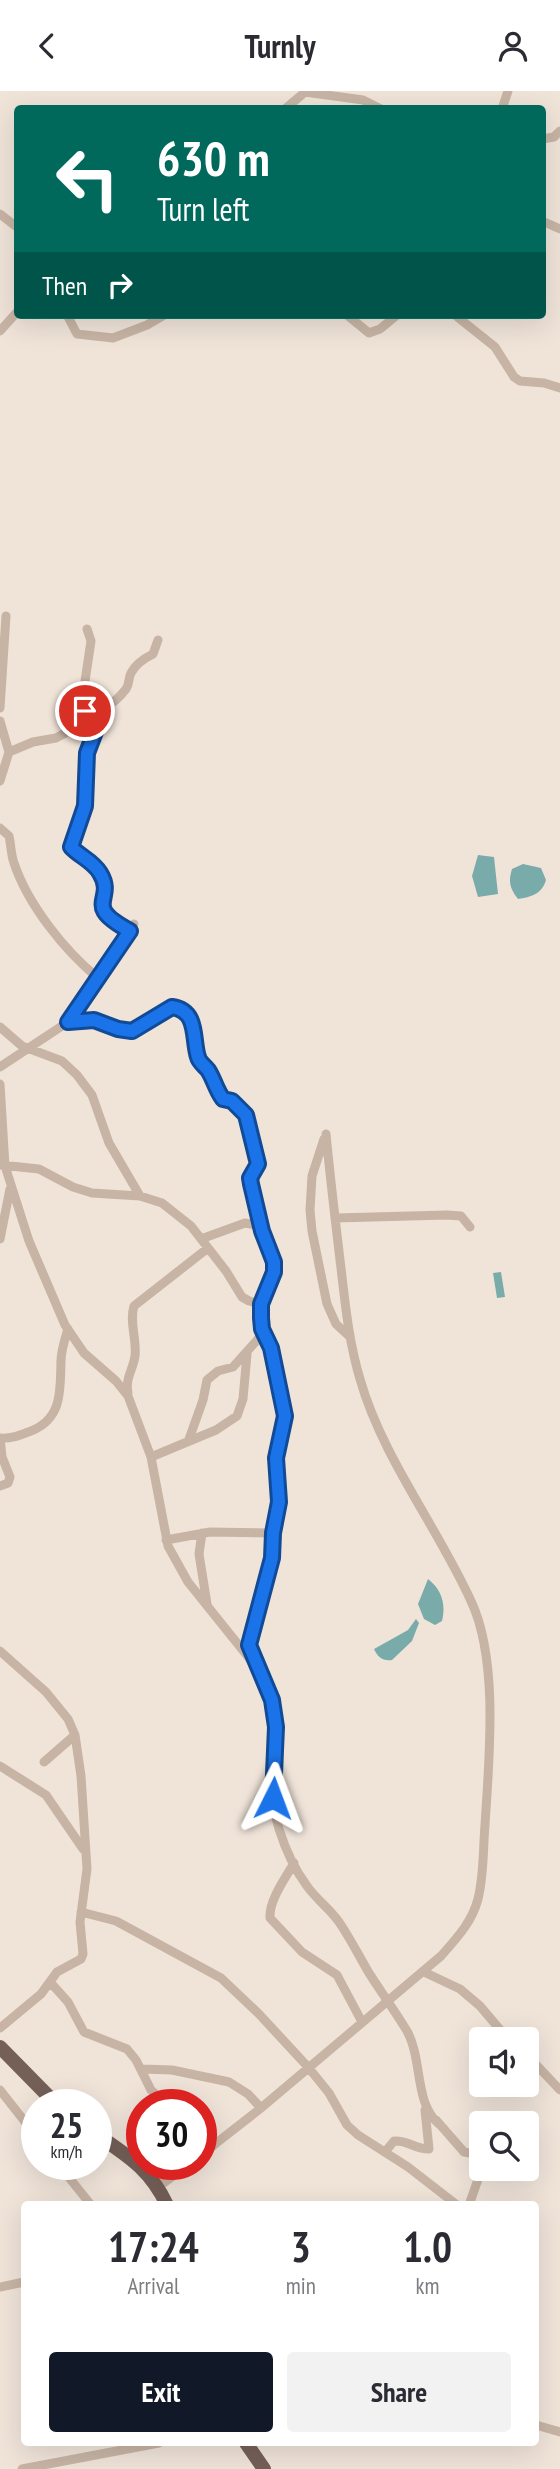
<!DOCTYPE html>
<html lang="en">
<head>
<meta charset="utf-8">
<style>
  :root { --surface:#fff; --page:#f2f2f3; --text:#2b2b33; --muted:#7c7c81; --accent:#111827 }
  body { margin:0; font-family:"PT Sans Narrow",sans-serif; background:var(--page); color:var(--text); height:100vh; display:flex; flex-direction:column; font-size:26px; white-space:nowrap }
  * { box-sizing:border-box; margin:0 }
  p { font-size:23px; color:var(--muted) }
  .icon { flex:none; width:38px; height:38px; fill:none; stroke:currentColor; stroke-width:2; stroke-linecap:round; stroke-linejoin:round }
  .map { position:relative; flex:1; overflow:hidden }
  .side { position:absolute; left:21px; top:2110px; width:518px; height:245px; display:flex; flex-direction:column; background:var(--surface); border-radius:7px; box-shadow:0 7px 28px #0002 }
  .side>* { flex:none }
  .top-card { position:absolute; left:14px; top:14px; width:532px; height:214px; border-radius:7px; box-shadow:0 7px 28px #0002; background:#00695c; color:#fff; overflow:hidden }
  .controls { position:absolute; left:469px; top:1936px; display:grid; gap:14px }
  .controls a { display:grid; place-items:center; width:70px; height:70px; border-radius:7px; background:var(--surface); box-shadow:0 7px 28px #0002; font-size:35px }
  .speed { position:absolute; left:21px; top:1998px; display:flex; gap:14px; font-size:35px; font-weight:700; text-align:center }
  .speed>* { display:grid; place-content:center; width:91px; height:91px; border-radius:50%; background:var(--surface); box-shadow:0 7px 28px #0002; line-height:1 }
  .speed small { font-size:18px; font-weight:400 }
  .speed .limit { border:10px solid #d22; background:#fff; color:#111 }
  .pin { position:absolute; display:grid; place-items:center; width:60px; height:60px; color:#fff; margin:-30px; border:4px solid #fff; border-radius:50%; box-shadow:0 2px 7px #0007 }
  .me { position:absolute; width:77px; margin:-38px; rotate:3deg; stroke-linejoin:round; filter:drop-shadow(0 0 5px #0008) }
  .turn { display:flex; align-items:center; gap:24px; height:147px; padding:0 28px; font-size:32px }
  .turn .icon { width:91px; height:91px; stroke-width:2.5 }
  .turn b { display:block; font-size:49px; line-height:60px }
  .then { display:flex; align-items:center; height:66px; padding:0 28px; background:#0003; gap:14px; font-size:26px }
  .eta { display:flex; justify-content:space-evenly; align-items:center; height:119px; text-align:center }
  .eta b { font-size:42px; font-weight:600; line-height:49px }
  .action { display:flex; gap:14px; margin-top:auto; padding:14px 28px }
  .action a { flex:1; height:80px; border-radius:7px; background:var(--accent); color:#fff; font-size:28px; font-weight:600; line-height:80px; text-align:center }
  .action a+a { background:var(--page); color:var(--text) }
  header { display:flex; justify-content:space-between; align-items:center; height:91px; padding:0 28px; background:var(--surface); font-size:32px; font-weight:600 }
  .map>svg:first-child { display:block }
  .water { fill:#79abab }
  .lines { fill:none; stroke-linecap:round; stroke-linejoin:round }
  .street { stroke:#c7b4a5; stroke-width:9 }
  .primary { stroke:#756058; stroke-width:14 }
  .route-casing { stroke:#114b97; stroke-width:18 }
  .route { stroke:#1a73e8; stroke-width:12 }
</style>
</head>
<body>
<header><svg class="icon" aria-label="back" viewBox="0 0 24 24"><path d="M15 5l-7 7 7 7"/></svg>Turnly<svg class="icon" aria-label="person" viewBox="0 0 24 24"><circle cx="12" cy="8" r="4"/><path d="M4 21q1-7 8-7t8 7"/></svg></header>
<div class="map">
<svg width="560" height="2378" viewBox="0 0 560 2378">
  <rect width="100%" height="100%" fill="#f0e4d9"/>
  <!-- water -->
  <path class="water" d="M478,764L494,766L498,803L478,806L472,785Z
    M523,773L541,777L546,789C542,803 531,806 518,808C510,798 508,791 512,778Z
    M501,1181L505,1206L497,1207L493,1182Z
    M428,1488C442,1499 446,1513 442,1530L435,1534L424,1528L418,1513Z
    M416,1528L419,1532L412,1550L392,1569C383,1570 378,1567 374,1558L408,1539Z"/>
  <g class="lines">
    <!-- street -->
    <path class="street" d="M285,18L305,1L363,9L381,18
      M502,18L508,0
      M542,48L554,46L560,40
      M0,123L18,137
      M542,130L560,138
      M67,224L77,243L113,247L147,234L164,224
      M347,224L369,242L380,238L397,224
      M455,224L495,256L514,286L520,290L544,292L560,297
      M0,240L18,220
      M0,617L6,525
      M104,617L87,662L85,715L71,756C80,765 93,771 100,782C117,810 80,813 129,840
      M78,625C95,628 116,611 126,598C130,592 128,587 131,582C135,574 145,567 153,563L158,549
      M0,630L9,661
      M0,690L9,661L33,651L56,647L69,640L78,625L85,620L84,597L91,550L87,538
      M0,737L9,745C11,754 11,764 14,772C28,814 65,860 98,887
      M68,931L134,833
      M0,936L22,955L62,970L77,984L92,1004L109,1052L140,1105
      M0,976L68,931L94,929L118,938L132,940L172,916C199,920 192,947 198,966C200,972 205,974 208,979C214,988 216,999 223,1008L232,1010L246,1024L258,1073L250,1087L262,1140
      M0,993L5,1075L29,1150L65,1234L84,1262L116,1290L128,1305L151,1366L168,1455L188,1491L257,1577C291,1635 262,1681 279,1738C285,1757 295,1779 307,1795C316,1808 330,1818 339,1831C350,1847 359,1865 369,1882C381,1901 395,1920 407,1940C423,1969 414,2012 439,2033
      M324,1048L312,1085L310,1119L312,1140L327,1213L336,1233L349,1245
      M1,1074L39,1078L73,1096L92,1102L140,1105L162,1112L191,1135L226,1180L242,1206L249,1210L261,1213
      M335,1127L447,1124L461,1125L470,1136
      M0,1148L10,1098
      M128,1302C125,1287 133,1279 135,1265C137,1248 129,1231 134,1215L208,1157
      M0,1347C12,1348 20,1344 31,1340C63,1327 60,1299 61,1270C61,1259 65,1248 68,1238
      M188,1351L203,1309L207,1289L218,1280L233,1276L259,1247L262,1238L261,1213L274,1176L273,1165L262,1140L256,1134L245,1132L201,1148
      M151,1366L216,1339L237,1325L243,1308L247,1263
      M0,1395L8,1392L10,1386L2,1366L0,1347
      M202,1442L199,1463L207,1513
      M166,1449L210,1441L273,1442
      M0,1560L46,1601L68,1628L75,1644L81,1685L87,1778L80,1831L83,1863L81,1868L57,1881L41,1903L0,1937
      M254,1569L249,1554L272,1467L273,1442L279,1415L276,1362L285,1325L271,1257L262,1238
      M44,1671L75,1644
      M0,1675L46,1704L83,1758
      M294,1772C285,1788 269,1809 270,1827L302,1861L337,1884L362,1931
      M81,1821L116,1830L221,1887L259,1923L308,1976L329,2002L347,2034L358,2044L408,2076L457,2114
      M424,1881L460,1898L480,1915L508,1948
      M50,1891L68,1911L84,1941L127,1958L136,1969L151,1999L167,2014
      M527,1964L560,1999
      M142,1978L172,1979L229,1991L248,2003L261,2017
      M531,1985L534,1970
      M0,1999L37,2046
      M436,2029L464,2061L481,2064
      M201,2045L213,2055
      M385,2061L394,2050C408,2049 414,2058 429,2058L425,2019
      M201,2064L261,2017L441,1865C457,1847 472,1831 478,1808C484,1784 483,1758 485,1734C489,1669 499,1569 471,1510C438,1437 382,1366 360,1288C348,1248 345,1209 340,1169C335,1127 330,1085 326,1043
      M59,2074L91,2114
      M158,2096L188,2074
      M469,2114L482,2077
      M0,2196L24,2191
      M536,2334L560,2341
      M22,2378L159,2352"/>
    <!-- primary -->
    <path class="primary" d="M0,1956L57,2014
      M96,2043C128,2065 150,2078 167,2114
      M246,2352L264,2378"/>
  </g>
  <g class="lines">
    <!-- route casing -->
    <g class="route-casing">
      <path id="route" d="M85,620L78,625L87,627L104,617L87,662L85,715L71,756C79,765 93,770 100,782C117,810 80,813 130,840L68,931L94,929L118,938L132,940L172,916C199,920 192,948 198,966C199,971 204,974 208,979C214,988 216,999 223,1008L232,1010L246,1024L258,1073L250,1087L251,1093L262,1140L274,1171V1181L261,1213V1227L262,1238L271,1257L285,1325L276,1367L279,1411L273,1442L272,1467L249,1554L272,1609L276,1636L273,1707"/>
    </g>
    <!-- route -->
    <use href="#route" class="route"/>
  </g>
</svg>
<div class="controls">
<a><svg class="icon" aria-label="sound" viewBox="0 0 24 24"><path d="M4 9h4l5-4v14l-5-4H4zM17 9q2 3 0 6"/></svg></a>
<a><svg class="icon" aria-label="search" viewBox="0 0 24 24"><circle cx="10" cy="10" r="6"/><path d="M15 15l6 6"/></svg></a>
</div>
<div class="speed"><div>25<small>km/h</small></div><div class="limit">30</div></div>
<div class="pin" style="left:85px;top:620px;background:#d93025"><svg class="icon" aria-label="arrive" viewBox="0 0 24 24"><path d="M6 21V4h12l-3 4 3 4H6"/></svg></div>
<svg class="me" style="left:273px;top:1707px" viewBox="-20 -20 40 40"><path d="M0-17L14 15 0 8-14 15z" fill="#1a73e8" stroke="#fff" stroke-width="4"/></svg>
<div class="top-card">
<div class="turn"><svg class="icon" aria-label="left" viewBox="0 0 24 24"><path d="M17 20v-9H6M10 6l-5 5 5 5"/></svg><div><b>630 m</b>Turn left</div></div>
<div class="then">Then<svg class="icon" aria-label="right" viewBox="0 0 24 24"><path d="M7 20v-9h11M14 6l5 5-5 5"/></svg></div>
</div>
<section class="side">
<div class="eta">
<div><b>17:24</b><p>Arrival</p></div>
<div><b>3</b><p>min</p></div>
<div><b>1.0</b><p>km</p></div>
</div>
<div class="action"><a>Exit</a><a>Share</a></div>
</section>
</div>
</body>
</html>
